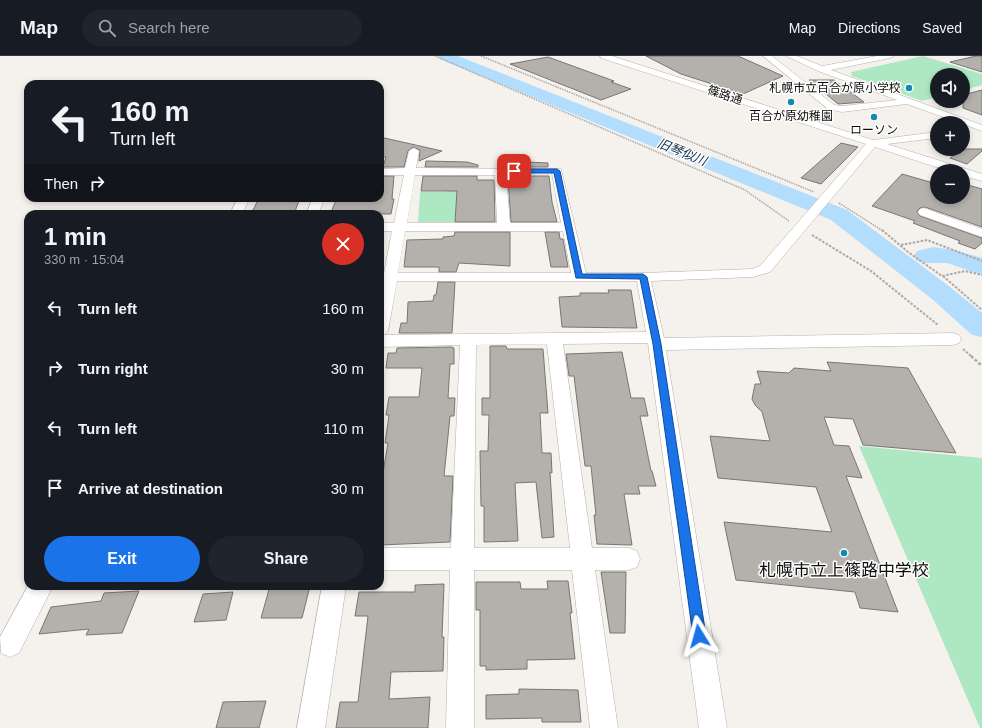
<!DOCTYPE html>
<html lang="en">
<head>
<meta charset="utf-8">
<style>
  :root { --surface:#171b24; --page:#20242c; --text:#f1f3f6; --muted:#9ea1a6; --line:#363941; --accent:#1a73e8 }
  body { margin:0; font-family:Helvetica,"Noto Sans JP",sans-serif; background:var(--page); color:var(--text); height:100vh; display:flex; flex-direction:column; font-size:15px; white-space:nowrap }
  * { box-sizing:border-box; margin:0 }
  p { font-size:13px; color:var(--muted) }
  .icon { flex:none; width:22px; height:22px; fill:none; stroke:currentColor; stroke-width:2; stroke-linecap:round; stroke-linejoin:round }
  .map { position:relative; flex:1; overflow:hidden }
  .drawer { position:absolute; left:24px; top:154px; width:360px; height:380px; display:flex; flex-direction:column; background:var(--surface); border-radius:12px; box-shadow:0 2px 6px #0003 }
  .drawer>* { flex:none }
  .top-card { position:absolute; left:24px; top:24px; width:360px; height:122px; border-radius:12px; box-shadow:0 2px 6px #0003; background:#171b24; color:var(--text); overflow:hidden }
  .tools { position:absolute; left:930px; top:12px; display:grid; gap:8px }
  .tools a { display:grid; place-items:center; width:40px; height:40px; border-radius:50%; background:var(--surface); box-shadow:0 2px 6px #0003; font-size:20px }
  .pin { position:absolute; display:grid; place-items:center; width:34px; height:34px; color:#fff; margin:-17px; border-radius:8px; box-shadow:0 2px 6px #0006 }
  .me { position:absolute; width:44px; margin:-22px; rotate:352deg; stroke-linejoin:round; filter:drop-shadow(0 0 3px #0008) }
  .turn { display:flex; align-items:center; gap:14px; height:84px; padding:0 20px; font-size:18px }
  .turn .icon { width:52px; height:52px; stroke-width:2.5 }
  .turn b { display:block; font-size:28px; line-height:34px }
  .then { display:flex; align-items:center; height:38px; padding:0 20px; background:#0003; gap:8px; font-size:15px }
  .round { display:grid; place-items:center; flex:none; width:42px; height:42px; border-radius:21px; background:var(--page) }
  .headline { display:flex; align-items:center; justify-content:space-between; height:68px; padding:0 20px }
  h1 { font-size:24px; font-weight:600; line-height:30px }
  .primary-button { display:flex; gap:8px; margin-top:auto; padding:8px 20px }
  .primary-button a { flex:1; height:46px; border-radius:24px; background:var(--accent); color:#fff; font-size:16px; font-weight:600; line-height:46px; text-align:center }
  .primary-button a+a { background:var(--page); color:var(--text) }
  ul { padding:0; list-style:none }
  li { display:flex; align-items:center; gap:12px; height:60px; padding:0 20px }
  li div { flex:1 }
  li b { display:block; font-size:15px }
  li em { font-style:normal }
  header { display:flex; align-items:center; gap:24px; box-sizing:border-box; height:56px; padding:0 20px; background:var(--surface); border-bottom:1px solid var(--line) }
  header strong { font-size:19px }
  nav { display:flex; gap:22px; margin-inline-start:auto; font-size:14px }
  .search { width:280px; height:36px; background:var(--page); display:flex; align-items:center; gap:10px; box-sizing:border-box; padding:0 14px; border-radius:22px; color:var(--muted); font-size:15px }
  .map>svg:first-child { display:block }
  .green { fill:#aee8c2 }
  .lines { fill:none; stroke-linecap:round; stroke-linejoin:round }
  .river { fill:#b3ddfd; fill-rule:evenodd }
  .building { fill:#b4b1ad; stroke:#797673 }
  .minor-casing { stroke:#b4b0ac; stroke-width:1 }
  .path-far2 { stroke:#aca9a6; stroke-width:1.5; stroke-dasharray:1.5 1; stroke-linecap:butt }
  .path-far1 { stroke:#aca9a6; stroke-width:2; stroke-dasharray:2.5 1.5; stroke-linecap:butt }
  .path { stroke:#aca9a6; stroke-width:2.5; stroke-dasharray:3 2; stroke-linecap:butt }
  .minor { fill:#fff; fill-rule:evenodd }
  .route { fill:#1a73e8; stroke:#114b97 }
  .poi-dot { fill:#128aad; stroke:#fff; stroke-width:1.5 }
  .labels { text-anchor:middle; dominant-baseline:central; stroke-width:3; stroke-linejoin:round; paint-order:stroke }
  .far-poi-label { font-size:12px; fill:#0f0e0c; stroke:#fff }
  .far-street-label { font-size:12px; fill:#0f0e0c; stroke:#fff }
  .far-water-label { font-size:13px; font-style:italic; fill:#113046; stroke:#fff }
  .near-poi-label { font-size:17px; fill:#0f0e0c; stroke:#fff }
</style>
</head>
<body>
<header>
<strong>Map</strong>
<div class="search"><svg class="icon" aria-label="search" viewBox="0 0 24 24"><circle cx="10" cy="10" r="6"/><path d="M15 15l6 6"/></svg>Search here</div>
<nav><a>Map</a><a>Directions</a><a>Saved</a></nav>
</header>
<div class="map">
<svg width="982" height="672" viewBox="0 0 982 672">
  <rect width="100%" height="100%" fill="#f5f1ed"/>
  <!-- green -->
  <path class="green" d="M923,0L982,18V29L963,34V19H937V41L922,45L852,20L851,16Z
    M498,133L499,146L459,147L455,166H418L420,136H446L447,135Z
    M859,390L982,402V672H980Z"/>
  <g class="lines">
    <!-- river -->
    <path class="river" d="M438,0H458L847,154L950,231L982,257V281L972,279L932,243L831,164L440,3Z
      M933,191L954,194L982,202V219L947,207H926L917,205L914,200L917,195Z"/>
  </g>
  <!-- building -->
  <path class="building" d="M646,0H738L783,20L743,38L681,18Z
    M976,0H982V16L950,6Z
    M548,1L614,25L611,26L631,33L601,44L510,8Z
    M809,24H834L864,46L838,48Z
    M982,34V59L963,52V39Z
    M380,81L442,95L419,105L420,94L413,91L408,95L404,111H383L386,101H380Z
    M841,87L858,91L821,128L801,122Z
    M962,93H982V95L967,108L950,102Z
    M426,105L467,106L478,109V111H425Z
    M527,106L548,107V111H527Z
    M902,118L937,128V141H946L958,145L960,141H963V137L968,129L982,133V171L925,151L920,152L917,155L920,160L982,182V187L975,193L958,187L960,185L913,167L915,165L872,150Z
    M380,120H394L392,143H394L391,158H380V156H331L337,142H380Z
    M423,120H477V124H494L495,166H455L457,135H421Z
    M528,120H549L552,146L557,166H511L508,123H528Z
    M259,142H300L294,158H251Z
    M455,176H510V210L459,207L456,216H439V211H404L407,184L443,183V181L454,180Z
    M545,176H559L560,183H563L568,211H551Z
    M438,226H455L452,277H399L401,267H407L408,246L433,245L434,239H436Z
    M608,234H631L637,272L562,271L559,241L580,240V237H609Z
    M490,290H506L507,293H543L548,357H540L542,397H551L552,417L550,416L554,481L542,482L536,426L515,427L518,485L484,486V450H481L480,395H488L489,359H482V342H490Z
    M451,291L454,292V308H450L448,342H455L454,360H450L444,420H453L450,486L380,489V434L388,387H385L389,359H386L389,341H419L422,312H386L388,297H396L397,292Z
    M622,296L631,342H644L648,360H640L651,415H652L656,430H638L640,438H624L632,489L597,488L594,459H596L591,410H585L574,320H569L566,298Z
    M827,306L908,312L956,397L863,389L853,363L824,361L834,389L849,390L862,422L846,420L898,556L860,552L855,536L736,524L724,466L832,476L816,431L718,422L710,380L770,385L762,356L755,349L752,343L755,328H761L757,315L789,317L794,312L831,315Z
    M601,516H626L625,577H610Z
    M547,525H568L572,557H570L575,603L527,604V613L486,614V610H480V554H476V526H520L521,533H548Z
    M444,528L442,581H444L443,615L391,616L389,643L430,641L428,672H336L340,646H358L368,560H355L359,536H415V529Z
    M270,530H310L302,562H261Z
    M139,535L122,577L86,579L89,573L39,578L51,551L101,545L104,537Z
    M233,536L226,564L194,566L203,538Z
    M519,633L578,634L581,666H542V662L486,663V639L519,638Z
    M266,645L259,672H216L223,646Z"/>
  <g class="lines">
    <!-- minor casing -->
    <g class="minor-casing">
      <path id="minor" d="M600,0H612L873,84L937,76V82L887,88L982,118V125L963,120V115H948L875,91L770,216L753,221L651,225L664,282L953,277L959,279L961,283L959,287L953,289L666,294L727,672H699L648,287L563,288L592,492H629L637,495L640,503L637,511L629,514H595L618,672H590L572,514H474V672H446L450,514H380V492H451L460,289L380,291V235L382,225H380V217H384L392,175H380V167H394L404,119H380V113L405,112L409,95L414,92L419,95L416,112L561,113L586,217H643L752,213L760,210L866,88L601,2ZM552,118L561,167H510L506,119ZM415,119H495L497,167H407ZM405,175H563L571,217H398ZM397,225H637L646,276L384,279L388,275ZM547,288L570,492H474L476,289Z
        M763,0H772L834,49L842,50L897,44L818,15L786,0H797L822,10L877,0H894L890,2L831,14L982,69V75L907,48L842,56L828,53Z
        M238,142H250L242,158H230Z
        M313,142H325L318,158H306Z
        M924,152L982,173V181L920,159L918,156L920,153Z
        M28,530H53L19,597L10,601L1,597L0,581Z
        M322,530H346L325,672H297Z"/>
    </g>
    <!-- path-far2 -->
    <path class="path-far2" d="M435,0L745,134L789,165
      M481,0L814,136
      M839,147L883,175"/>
    <!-- path-far1 -->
    <path class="path-far1" d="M882,174L908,196L942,220L965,215L982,219
      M812,179L871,215L938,269
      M901,189L927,184L982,205
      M943,220L982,254
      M963,293L972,301"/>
    <!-- path -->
    <path class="path" d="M971,300L982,310"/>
    <!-- minor -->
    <use href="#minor" class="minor"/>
  </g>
  <!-- route -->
  <path class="route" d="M557,113L560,115L582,218H643L647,221L661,288L706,580L704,584L699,586L695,584L693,580L653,288L640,223L576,222L554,117H514L512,115L514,113Z"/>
  <!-- markers -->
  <g class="poi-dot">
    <circle cx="909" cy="32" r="4"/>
    <circle cx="791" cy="46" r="4"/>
    <circle cx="874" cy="61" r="4"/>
    <circle cx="844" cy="497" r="4"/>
  </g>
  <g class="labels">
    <!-- far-poi labels -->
    <g class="far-poi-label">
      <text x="901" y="32" text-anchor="end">札幌市立百合が原小学校</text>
      <text x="791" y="60">百合が原幼稚園</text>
      <text x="874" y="74">ローソン</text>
    </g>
    <!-- far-street labels -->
    <g class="far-street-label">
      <text transform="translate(725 39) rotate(18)">篠路通</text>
    </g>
    <!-- far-water labels -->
    <g class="far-water-label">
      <text transform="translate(682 96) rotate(22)">旧琴似川</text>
    </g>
    <!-- near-poi labels -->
    <g class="near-poi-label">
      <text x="844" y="514">札幌市立上篠路中学校</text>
    </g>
  </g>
</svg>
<div class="tools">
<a><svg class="icon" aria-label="sound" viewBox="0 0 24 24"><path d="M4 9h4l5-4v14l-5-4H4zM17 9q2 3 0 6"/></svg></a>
<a>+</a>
<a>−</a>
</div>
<div class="pin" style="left:514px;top:115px;background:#d93025"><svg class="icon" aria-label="arrive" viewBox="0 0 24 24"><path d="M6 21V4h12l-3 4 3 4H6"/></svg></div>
<svg class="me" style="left:699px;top:580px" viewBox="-20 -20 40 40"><path d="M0-17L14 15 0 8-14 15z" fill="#1a73e8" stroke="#fff" stroke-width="4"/></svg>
<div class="top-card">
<div class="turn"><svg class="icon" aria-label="left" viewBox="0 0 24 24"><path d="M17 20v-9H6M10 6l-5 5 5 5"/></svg><div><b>160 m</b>Turn left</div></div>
<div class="then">Then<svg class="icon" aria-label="right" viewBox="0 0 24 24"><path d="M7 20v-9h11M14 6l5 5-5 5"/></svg></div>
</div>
<section class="drawer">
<div class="headline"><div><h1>1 min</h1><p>330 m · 15:04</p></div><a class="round" style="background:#d93025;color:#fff"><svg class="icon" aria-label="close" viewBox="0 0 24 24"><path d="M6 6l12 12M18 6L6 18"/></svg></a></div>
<ul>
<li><svg class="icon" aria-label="left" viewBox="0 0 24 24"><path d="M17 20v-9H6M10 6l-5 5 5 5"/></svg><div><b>Turn left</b></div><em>160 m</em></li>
<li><svg class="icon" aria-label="right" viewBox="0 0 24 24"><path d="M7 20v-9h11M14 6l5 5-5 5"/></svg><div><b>Turn right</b></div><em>30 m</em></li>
<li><svg class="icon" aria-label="left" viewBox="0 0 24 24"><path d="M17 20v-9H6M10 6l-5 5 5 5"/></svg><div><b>Turn left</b></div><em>110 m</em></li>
<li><svg class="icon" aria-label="arrive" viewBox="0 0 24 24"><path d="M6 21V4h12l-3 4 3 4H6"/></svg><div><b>Arrive at destination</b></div><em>30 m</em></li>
</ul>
<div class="primary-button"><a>Exit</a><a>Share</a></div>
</section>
</div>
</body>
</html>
